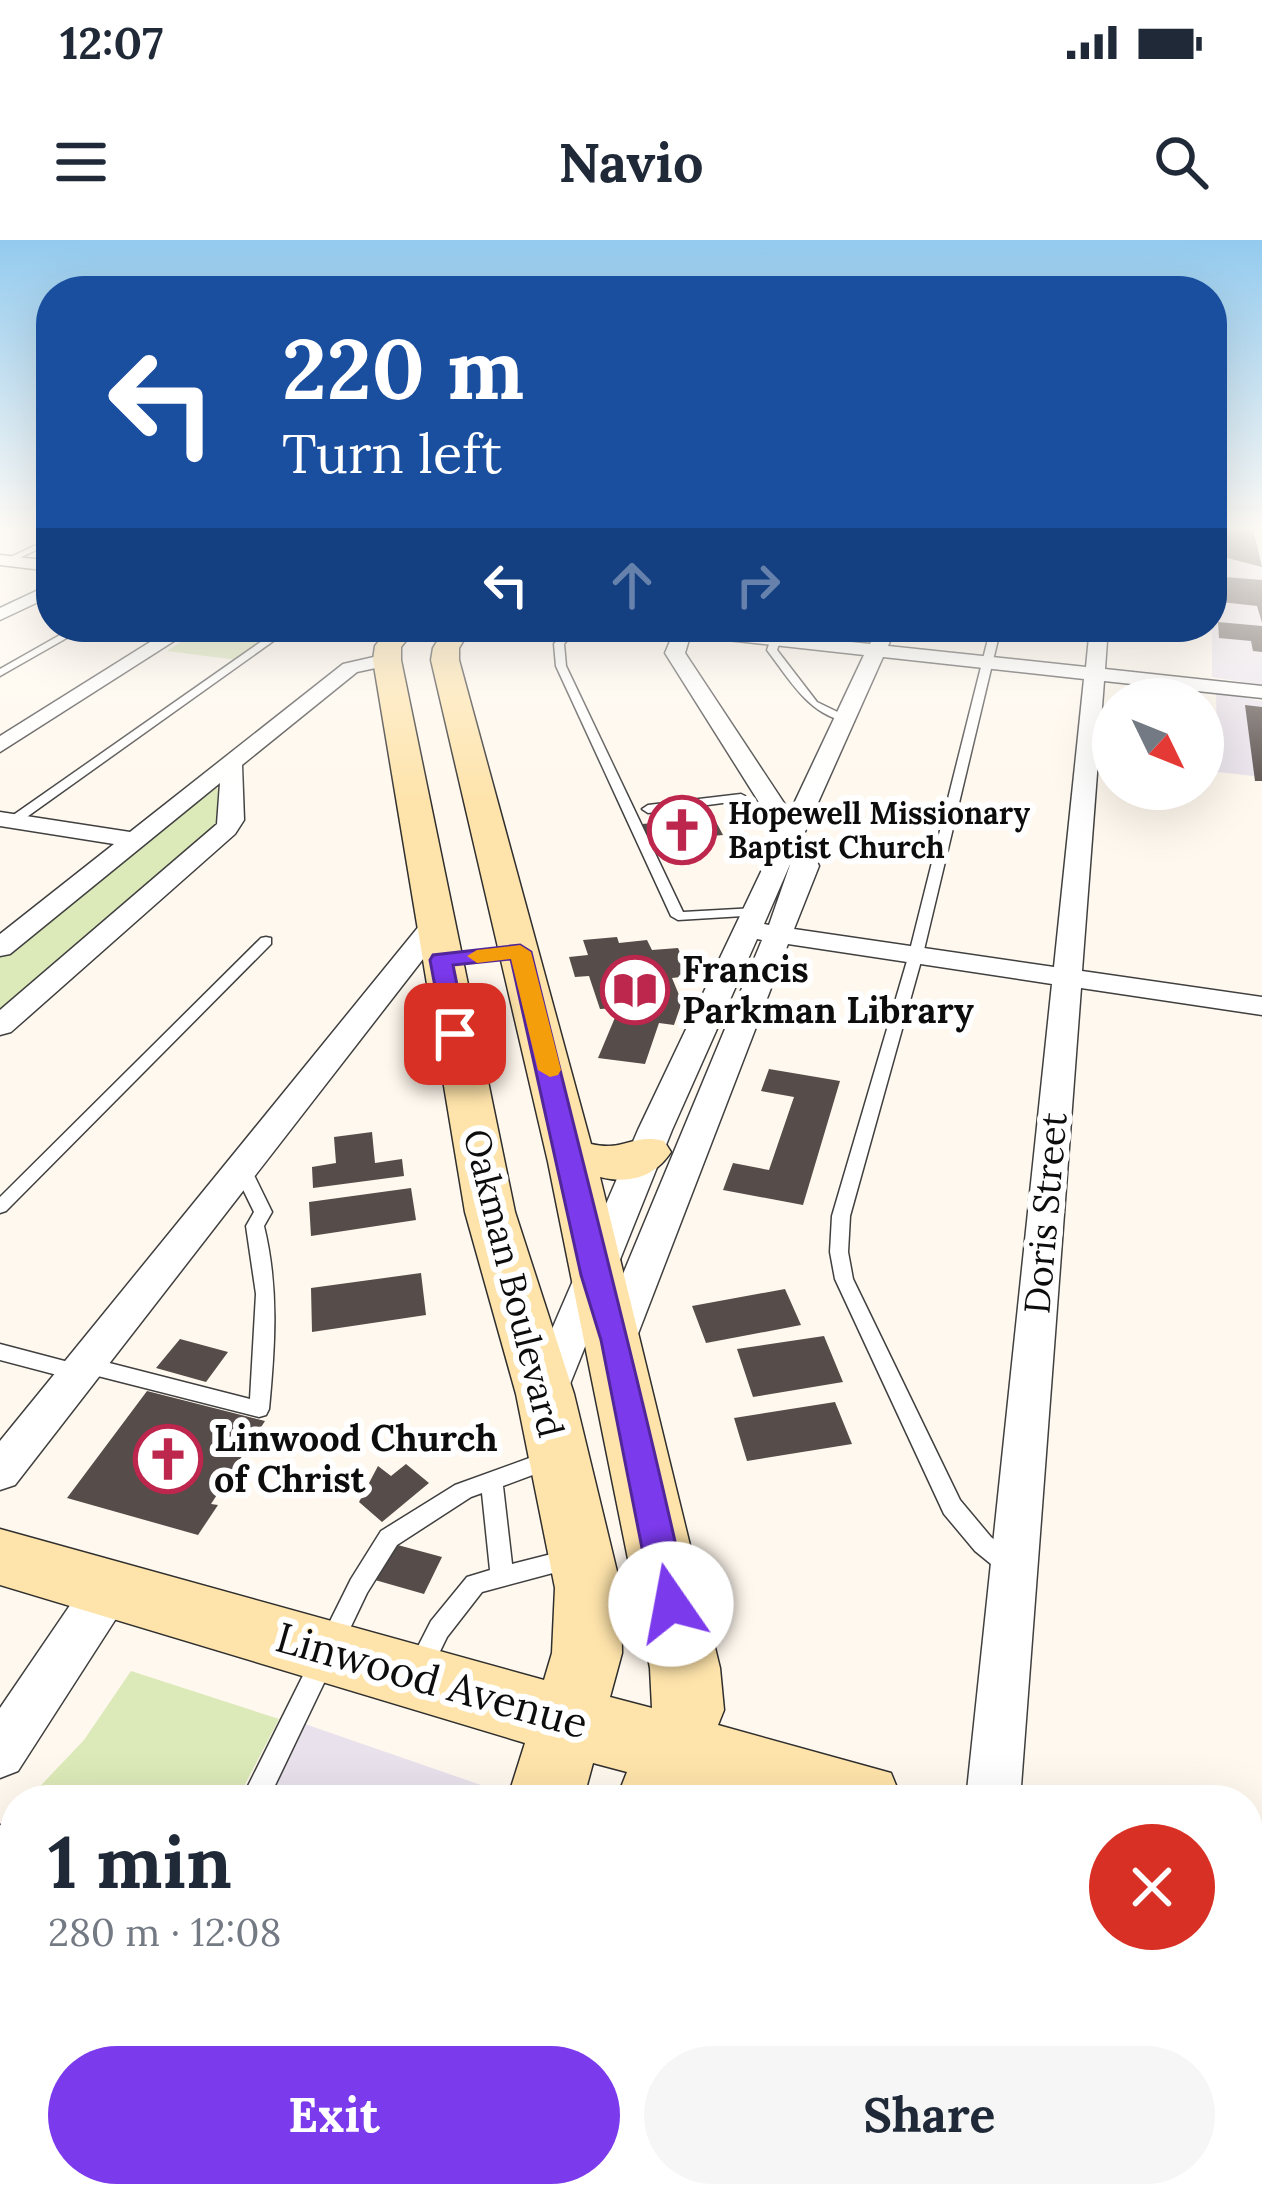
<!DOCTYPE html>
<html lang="en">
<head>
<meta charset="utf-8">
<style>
  :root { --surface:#fff; --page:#f6f6f7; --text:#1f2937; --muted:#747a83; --accent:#7c3aed }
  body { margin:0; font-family:Lora,serif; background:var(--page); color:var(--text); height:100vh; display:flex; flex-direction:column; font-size:45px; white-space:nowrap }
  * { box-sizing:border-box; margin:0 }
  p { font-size:39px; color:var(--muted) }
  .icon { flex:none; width:66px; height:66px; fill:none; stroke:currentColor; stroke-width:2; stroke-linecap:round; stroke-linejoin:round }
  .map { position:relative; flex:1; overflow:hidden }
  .side { position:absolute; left:0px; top:1545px; width:1263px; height:423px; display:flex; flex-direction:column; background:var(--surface); border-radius:48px 48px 0 0; box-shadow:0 12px 48px #0002 }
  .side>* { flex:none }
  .guide { position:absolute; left:36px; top:36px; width:1191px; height:366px; border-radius:48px; box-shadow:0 12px 48px #0002; background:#1a4fa0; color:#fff; overflow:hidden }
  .needle { width:78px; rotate:133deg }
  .buttons { position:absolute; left:1092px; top:438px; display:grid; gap:24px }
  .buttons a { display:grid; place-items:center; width:132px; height:132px; border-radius:50%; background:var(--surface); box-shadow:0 12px 48px #0002; font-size:60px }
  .pin { position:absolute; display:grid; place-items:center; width:102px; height:102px; color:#fff; margin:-51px; border-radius:24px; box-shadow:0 6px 18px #0006 }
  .me { position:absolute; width:132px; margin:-66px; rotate:348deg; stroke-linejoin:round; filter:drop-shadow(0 0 9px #0008) }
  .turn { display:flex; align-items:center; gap:42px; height:252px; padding:0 48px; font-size:54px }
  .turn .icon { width:156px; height:156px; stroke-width:2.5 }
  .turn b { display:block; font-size:84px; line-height:102px }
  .lanes { display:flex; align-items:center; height:114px; padding:0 48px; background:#0003; justify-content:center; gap:60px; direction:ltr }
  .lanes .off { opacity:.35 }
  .round { display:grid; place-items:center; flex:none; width:126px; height:126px; border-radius:63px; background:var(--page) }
  .headline { display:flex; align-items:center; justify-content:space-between; height:204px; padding:0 48px }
  h1 { font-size:72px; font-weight:700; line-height:90px }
  .action { display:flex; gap:24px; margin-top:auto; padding:24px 48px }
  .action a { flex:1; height:138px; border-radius:72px; background:var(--accent); color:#fff; font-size:48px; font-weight:700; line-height:138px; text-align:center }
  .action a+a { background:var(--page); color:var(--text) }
  .status { display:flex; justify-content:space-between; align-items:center; height:84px; padding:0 60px; background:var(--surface); direction:ltr }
  .status svg { height:33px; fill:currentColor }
  header { display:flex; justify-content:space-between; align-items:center; height:156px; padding:0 48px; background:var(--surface); font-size:54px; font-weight:700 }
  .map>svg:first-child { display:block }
  .industrial { fill:#e9e2ec }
  .green { fill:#dce9b8 }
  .building { fill:#564c4a }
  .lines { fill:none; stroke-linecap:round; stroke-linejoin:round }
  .lane-casing { stroke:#404040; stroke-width:3 }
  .street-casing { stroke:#404040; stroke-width:3 }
  .secondary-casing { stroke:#2f2f2f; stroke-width:3 }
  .lane { fill:#fff; fill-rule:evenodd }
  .street { fill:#fff; fill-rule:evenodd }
  .secondary { fill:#fee3aa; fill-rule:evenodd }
  .route { fill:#7c3aed; stroke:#51269a; stroke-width:3 }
  .slow { fill:#f59e0b }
  .labels { text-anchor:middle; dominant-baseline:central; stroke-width:12; stroke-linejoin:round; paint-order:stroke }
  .far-poi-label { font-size:30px; font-weight:bold; fill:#0d0d0d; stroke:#fff; text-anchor:start }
  .poi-label { font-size:36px; font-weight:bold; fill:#0d0d0d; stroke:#fff; text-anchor:start }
  .street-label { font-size:36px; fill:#0d0d0d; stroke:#fff }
  .near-street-label { font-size:42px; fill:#0d0d0d; stroke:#fff }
</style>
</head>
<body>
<div class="status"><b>12:07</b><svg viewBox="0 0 49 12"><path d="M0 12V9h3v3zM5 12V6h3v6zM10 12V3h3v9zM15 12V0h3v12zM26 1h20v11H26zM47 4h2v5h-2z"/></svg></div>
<header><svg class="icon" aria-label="menu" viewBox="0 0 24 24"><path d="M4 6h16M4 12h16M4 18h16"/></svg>Navio<svg class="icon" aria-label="search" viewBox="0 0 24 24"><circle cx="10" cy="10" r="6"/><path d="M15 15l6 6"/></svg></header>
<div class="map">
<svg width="1262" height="1967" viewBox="0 0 1262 1967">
  <rect width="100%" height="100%" fill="#fff8ee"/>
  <!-- industrial -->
  <path class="industrial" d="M1212,289H1262V445L1212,437Z
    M1216,453L1262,461V537L1218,532Z
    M305,1484L481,1545L475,1560H267Z
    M1248,1768L1262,1773V1967H575L579,1953H1248Z
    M71,1953H326L321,1967H64Z"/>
  <!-- green -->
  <path class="green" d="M204,387H285L238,420L167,411Z
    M209,548H223L219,584L0,777V717Z
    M131,1431L279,1479L237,1560H27L84,1500Z"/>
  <!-- building -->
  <path class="building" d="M1219,289H1253L1262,327L1224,317Z
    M1212,336L1262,340V383L1257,366L1212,361Z
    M1218,382L1262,386V412L1253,411L1251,401L1219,398Z
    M1245,465L1262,467V541H1255Z
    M714,578L723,595L649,602L642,584Z
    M617,697L619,703L647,700L652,710L678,708L690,736L672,738L682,762L674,785L659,783L645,824L598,818L619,768L600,769L589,736L575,737L569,717L588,715L583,700Z
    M769,829L840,841L803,965L723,950L733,923L769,930L794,857L761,851Z
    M372,892L375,923L402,919L404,936L313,948L312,927L336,923L334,897Z
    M411,948L416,980L311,996L309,962Z
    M421,1033L426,1075L312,1092L311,1048Z
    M785,1049L801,1085L706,1103L692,1066Z
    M824,1096L843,1142L753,1157L737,1109Z
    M180,1099L228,1112L206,1142L156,1128Z
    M147,1151L265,1181L211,1264L218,1265L198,1295L67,1258Z
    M835,1162L852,1204L747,1221L734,1178Z
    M406,1224L429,1243L382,1282L359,1262L378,1226L391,1236Z
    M394,1304L442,1317L424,1354L375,1340Z
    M1248,1933L1262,1937V1967H1130V1953H1248Z"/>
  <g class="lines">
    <!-- lane casing -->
    <g class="lane-casing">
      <path id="lane" d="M51,298V303L9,323L2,321Z
        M74,387H86L0,436V429Z
        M282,387H293L17,584H9V578Z
        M568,387H578L564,404L566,426L683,672L755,668L760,669V675L678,680L671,676L556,426L554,404Z
        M775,387H785L777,410L817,462L850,478V482C810,477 790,440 767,410Z
        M991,387H1001L923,714L850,976L848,1012L853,1039L960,1260L991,1297L1018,1319L1022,1326L1018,1333L1010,1336L1002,1333L975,1311L944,1274L835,1039L830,1012L832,976L909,714Z
        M741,554L745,556V560L648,573L642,569L648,565Z
        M266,697L271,698V704L6,971L0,973V957L261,698Z
        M243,925L252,931L272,972L264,986C279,1047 275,1107 269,1169L266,1175L259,1177L90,1134L87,1138L80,1141L0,1120V1104L76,1124L79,1120L86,1117L250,1159L256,1054L246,986L254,972L234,931Z
        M554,1209L562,1212L565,1218L562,1224L503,1246L512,1324L571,1309L579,1312L582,1319L579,1326L482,1352L447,1397L428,1436L419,1439L410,1436L407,1428L431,1381L467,1337L490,1330L482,1253L471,1257L397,1305L367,1353L268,1560H241L351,1339L381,1291L455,1245Z
        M0,1585L15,1590V1618L0,1613Z
        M38,1953H72L66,1967H32Z
        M702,1953H734L731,1967H699Z
        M868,1953H900L899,1967H867Z"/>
    </g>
    <!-- street casing -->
    <g class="street-casing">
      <path id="street" d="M0,315L51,321V331L0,325Z
        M51,344V356L0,380V368Z
        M174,387H196L0,512V496Z
        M645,387H706L870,404L878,387H896L888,406L1086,427L1090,387H1108L1105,429L1262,446V458L1104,441L1082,731L1262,757V775L1081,748L1020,1560H966L1052,744L788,704L636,1099L630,1109L616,1114L602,1109L596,1099L762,700L757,699L672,890L566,1154L560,1165L545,1170L530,1165L524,1154L638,890L779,594L665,413L673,394ZM690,396L864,415L790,572L685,413ZM883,417L1084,439L1054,727L794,689L819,626L804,594ZM791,622L769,685L764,684Z
        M387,414L394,416V424L357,432L242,525L244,580L235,594L11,792L0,795V770L217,584L220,543L10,714L0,716V694L114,604L0,586V572L130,592L343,424Z
        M434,678L448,686L444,692L15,1245L0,1250V1201L424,680Z
        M109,1327L126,1333L132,1348L126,1363L18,1531L0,1538V1468L92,1333Z"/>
    </g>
    <!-- secondary casing -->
    <g class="secondary-casing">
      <path id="secondary" d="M390,387H417L401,407V420L515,972L574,1154L621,1348L622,1413L610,1457L652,1468L650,1428L548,922L431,420L433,408L446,387H472L459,408V420L591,904C625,912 632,893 664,901L671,912C654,938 628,944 600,937L720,1428L724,1470L718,1485L891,1533L902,1560H728L695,1551L692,1560H616L627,1532L593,1523L583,1560H507L525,1503L0,1345V1289L544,1440L552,1413L555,1348L516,1154L465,972L373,420L375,406Z
        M1248,1630L1262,1634V1714L1248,1710Z
        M367,1953H459L454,1967H362Z
        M492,1953H584L580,1967H488Z"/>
    </g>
    <!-- lane -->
    <use href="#lane" class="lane"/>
    <!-- street -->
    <use href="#street" class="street"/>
    <!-- secondary -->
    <use href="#secondary" class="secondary"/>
  </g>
  <!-- sky -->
  <linearGradient id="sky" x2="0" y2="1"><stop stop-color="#93caee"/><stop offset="0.51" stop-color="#fffcf7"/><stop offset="1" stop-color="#fffcf7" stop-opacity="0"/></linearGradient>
  <rect width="1262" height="565" fill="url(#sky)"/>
  <!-- route -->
  <path class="route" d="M520,705L531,712C584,930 641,1145 689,1364L684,1376L671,1380L659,1376L653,1364L601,1100L581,1035L511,719L453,725L467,794L455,801L444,794L430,720L433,715Z"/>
  <!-- slow -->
  <path class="slow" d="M520,705L531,712L561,830L558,835L550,837L538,830L511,719L477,723L467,716L477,710Z"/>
  <!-- icons -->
  <defs>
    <g id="church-ring" transform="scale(3.45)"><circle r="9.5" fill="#fff" stroke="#bd264d" stroke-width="1.5"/><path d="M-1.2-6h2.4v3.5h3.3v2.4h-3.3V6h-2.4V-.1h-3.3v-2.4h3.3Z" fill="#bd264d"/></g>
    <g id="library-ring" transform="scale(3.45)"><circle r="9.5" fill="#fff" stroke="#bd264d" stroke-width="1.5"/><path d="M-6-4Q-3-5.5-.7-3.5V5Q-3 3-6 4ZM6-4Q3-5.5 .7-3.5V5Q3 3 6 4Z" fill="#bd264d"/></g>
  </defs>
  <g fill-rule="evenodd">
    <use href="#church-ring" x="682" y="590"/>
    <use href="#library-ring" x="635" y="750"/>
    <use href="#church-ring" x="168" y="1219"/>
  </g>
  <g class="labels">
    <!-- far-poi labels -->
    <g class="far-poi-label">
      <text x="728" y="573">Hopewell Missionary<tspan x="728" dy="34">Baptist Church</tspan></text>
    </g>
    <!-- poi labels -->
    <g class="poi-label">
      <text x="682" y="729">Francis<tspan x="682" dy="41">Parkman Library</tspan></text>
      <text x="214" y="1198">Linwood Church<tspan x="214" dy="41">of Christ</tspan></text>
    </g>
    <!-- street labels -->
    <g class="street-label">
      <text transform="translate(1045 973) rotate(-85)">Doris Street</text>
      <text transform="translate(514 1043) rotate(76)">Oakman Boulevard</text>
    </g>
    <!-- near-street labels -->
    <g class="near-street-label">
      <text transform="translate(432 1440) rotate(16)">Linwood Avenue</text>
    </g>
  </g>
</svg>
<div class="buttons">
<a><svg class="needle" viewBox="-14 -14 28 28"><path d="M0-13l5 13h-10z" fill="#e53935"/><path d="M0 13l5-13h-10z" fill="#747a83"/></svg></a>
</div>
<div class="pin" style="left:455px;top:794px;background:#d93025"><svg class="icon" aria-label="arrive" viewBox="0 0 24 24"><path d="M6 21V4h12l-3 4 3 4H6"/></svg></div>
<svg class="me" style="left:671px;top:1364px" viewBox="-20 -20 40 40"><circle r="19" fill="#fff"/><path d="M0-13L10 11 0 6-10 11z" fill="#7c3aed"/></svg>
<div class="guide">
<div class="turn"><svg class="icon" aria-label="left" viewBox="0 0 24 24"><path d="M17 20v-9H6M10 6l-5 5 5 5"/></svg><div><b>220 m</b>Turn left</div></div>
<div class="lanes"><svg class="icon" aria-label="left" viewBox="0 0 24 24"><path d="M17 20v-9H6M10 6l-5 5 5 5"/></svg><svg class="icon off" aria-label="ahead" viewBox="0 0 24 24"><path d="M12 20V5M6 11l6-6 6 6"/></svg><svg class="icon off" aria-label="right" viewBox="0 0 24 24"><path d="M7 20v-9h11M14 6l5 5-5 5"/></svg></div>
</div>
<section class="side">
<div class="headline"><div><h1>1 min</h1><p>280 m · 12:08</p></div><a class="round" style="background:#d93025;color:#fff"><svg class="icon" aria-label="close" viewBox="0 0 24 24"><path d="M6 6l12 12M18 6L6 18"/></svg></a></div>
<div class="action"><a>Exit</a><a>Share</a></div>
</section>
</div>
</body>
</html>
